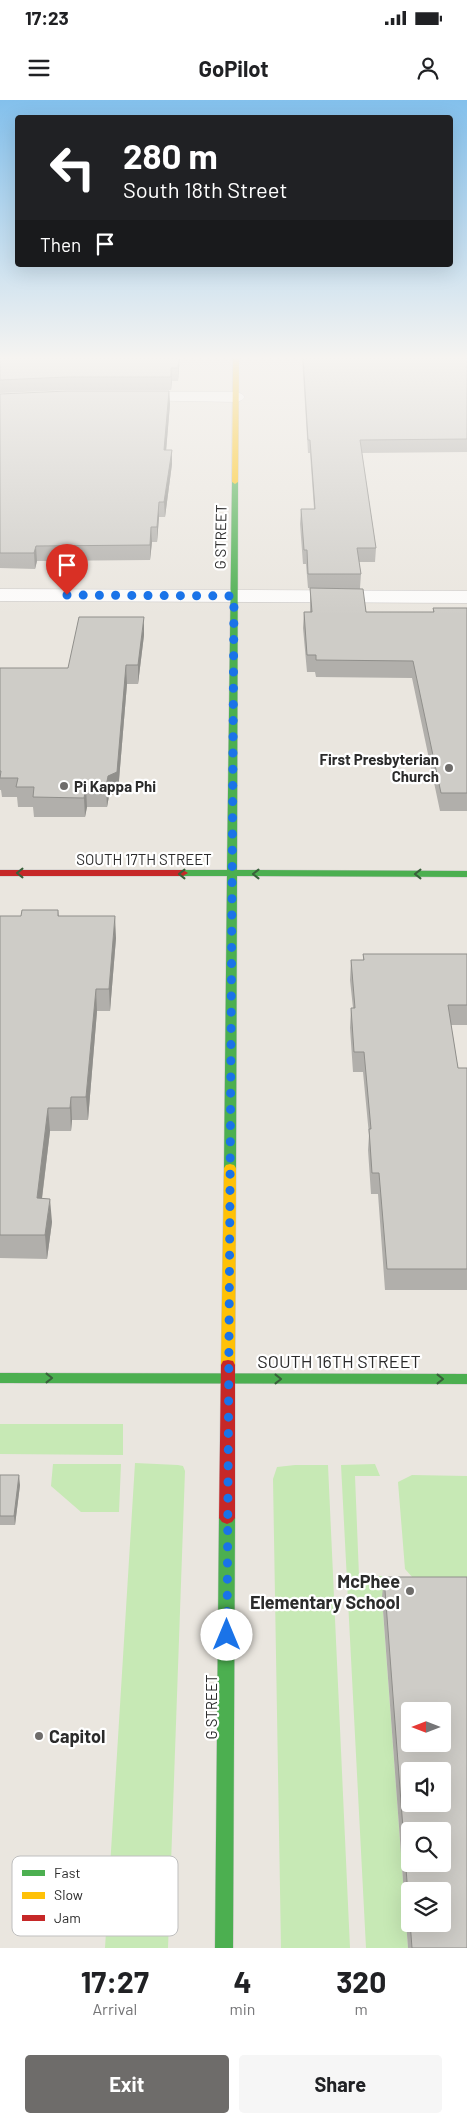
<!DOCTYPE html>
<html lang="en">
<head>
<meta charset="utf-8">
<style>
  :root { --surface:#fff; --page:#f6f6f6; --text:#202124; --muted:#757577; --accent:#6e6c6a }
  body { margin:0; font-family:Barlow,sans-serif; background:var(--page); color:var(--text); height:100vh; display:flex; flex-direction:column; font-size:19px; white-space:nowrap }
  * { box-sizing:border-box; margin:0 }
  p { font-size:16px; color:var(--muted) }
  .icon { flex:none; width:28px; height:28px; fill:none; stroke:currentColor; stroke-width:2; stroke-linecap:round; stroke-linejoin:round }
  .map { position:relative; height:1848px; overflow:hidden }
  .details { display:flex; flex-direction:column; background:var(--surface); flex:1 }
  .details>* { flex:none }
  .guide { position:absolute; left:15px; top:15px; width:438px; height:152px; border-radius:5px; box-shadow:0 5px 20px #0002; background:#202124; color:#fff; overflow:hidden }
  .needle { width:32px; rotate:270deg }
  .buttons { position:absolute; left:401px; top:1602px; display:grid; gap:10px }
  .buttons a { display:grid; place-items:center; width:50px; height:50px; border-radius:5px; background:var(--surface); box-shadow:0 5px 20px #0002; font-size:25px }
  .pin { position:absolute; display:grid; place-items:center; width:42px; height:42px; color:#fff; margin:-51px -21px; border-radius:50% 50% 50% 0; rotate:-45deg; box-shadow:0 0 5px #0007 }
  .pin .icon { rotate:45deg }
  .me { position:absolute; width:55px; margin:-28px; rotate:0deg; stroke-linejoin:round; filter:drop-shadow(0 0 4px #0008) }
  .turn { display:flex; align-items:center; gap:18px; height:105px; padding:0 25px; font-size:22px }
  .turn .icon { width:65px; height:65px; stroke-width:2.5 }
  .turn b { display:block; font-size:35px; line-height:42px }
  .then { display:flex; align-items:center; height:48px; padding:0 25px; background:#0003; gap:10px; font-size:19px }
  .eta { display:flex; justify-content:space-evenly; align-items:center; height:85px; text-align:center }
  .eta b { font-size:30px; font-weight:700; line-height:35px }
  .button { display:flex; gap:10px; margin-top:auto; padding:10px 25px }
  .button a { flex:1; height:58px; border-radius:5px; background:var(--accent); color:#fff; font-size:20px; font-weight:700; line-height:58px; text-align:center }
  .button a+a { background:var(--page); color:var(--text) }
  .status { display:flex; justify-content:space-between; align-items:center; height:35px; padding:0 25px; background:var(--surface); direction:ltr }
  .status svg { height:14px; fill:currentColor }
  header { display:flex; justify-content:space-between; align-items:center; height:65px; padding:0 25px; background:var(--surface); font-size:22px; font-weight:700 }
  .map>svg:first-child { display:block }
  .green { fill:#c7e9b5 }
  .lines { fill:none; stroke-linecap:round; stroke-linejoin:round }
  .street-casing { stroke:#c7c5c5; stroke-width:1 }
  .fast-casing { stroke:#c7c5c5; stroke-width:1 }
  .slow-casing { stroke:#c7c5c5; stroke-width:1 }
  .jam-casing { stroke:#c7c5c5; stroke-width:1 }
  .street { fill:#fcfbfa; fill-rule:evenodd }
  .fast { fill:#4caf50; fill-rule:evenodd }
  .slow { fill:#ffc107; fill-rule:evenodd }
  .jam { fill:#c62828; fill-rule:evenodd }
  .wall { fill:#b1afab }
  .shaded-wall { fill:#908f8b }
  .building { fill:#ceccc7; stroke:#908f8b; fill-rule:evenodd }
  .oneway { stroke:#38603a }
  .route { stroke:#1a73e8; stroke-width:9; stroke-dasharray:0 16.2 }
  .poi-dot { fill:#6e6c6a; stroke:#fff; stroke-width:2 }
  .labels { text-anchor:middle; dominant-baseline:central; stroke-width:4.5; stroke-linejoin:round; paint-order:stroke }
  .street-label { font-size:15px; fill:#2b2b2b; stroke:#fff }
  .poi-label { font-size:15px; font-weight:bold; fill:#2b2b2b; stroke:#fff; text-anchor:end }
  .near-street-label { font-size:18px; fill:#2b2b2b; stroke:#fff }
  .near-poi-label { font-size:18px; font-weight:bold; fill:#2b2b2b; stroke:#fff; text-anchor:end }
  .key { fill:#fff; stroke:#bfbfbf; stroke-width:1 }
  .key-label { font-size:14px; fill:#2b2b2b }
</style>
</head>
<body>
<div class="status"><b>17:23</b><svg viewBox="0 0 49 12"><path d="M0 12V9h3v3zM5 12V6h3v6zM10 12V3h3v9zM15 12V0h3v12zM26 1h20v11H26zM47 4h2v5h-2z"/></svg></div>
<header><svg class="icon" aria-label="menu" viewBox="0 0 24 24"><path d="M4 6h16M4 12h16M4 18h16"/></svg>GoPilot<svg class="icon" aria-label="person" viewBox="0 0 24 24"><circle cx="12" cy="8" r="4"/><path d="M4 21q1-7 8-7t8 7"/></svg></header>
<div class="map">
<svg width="467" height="1848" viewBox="0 0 467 1848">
  <rect width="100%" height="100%" fill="#eae6df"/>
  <!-- green -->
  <path class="green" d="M0,1324H123V1355L0,1354Z
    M135,1363L178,1365L183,1366L185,1371L168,1848H105Z
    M53,1364H121L119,1412H81L51,1386Z
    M375,1364L380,1376H355L359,1476H386L388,1488L382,1498L408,1848H366L341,1365Z
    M295,1365H328L350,1848H281L273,1379L277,1367Z
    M412,1375L467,1376V1478H413L405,1469L398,1382Z"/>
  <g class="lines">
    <!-- street casing -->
    <g class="street-casing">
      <path id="street" d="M131,292H237L242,294L245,297L242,300L237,302L126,300L123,297L126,294Z
        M0,489L467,491V503L0,501Z"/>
    </g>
    <!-- fast casing -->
    <g class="fast-casing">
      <path id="fast" d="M235,380L238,382L237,770L467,771V777L237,776L236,1068L234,1071H226L224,1068L227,776H183L178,773L183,770H227L232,382Z
        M0,1273L467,1274V1284L0,1283Z
        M227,1412L232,1414L235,1418L233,1848H215L219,1418L222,1414Z"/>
    </g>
    <!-- slow casing -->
    <g class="slow-casing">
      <path id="slow" d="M233,257H239L238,382L235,384L232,382Z
        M230,1064L234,1065L236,1068L235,1265L233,1269L228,1270L223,1269L221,1265L224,1068L226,1065Z"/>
    </g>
    <!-- jam casing -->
    <g class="jam-casing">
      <path id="jam" d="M0,770H183L188,773L183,776H0Z
        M228,1260L233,1261L235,1265V1418L232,1422L227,1424L222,1422L219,1418L221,1265L223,1261Z"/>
    </g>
    <!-- street -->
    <use href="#street" class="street"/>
    <!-- fast -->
    <use href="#fast" class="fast"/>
    <!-- slow -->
    <use href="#slow" class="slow"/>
    <!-- jam -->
    <use href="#jam" class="jam"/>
  </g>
  <!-- wall -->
  <path class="wall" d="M0,257H180L178,281H172L171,290H68L0,293Z
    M302,257H467V352L362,353L376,448L375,462H359L361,474L360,488L366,512H433V508H467V711H440L412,578L316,577L315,572H307L303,528L304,512H310V488H308L306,464H303L300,424L301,409H314L310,353H308Z
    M169,291L170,304L166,350H172V364L165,417H159L157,442H152L150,460L37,461L35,469L0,468V294Z
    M144,535L138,584H127L118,692L109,696L107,707H87L85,717H34L33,707H18L17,697H2L1,690H0V568H68Z
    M58,810L59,816L116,838L110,911H97L88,1020H72L71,1031H50L42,1099L52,1122L47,1159L0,1158V816H21Z
    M363,854H467V925H451L458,968H467V1190H385L378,1094H371L368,1050L369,1035L363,972H353L350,928L351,908H353L350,880L351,860H363Z
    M0,1375L20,1385L15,1425H0Z
    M384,1477L467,1848H408L382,1497Z"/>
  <!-- shaded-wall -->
  <path class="shaded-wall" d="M179,257H180L178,281V268Z
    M171,268L172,281L171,290Z
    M169,291L170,304L165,364L164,350Z
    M172,350V364L165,417L164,402Z
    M159,402V417L157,442V427Z
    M151,427L152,442L150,460V445Z
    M36,446L37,461L35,469L34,453Z
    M144,517V535L138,584V565Z
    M126,565L127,584L118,692L109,696L107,707L106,687Z
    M86,687L87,707L85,717L84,698Z
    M115,816L116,838L110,911L109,889Z
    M96,889L97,911L88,1020L86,997Z
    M71,997L72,1020L71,1031L70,1008Z
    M48,1008L50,1031L39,1122L37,1098Z
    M50,1099L52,1122L47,1159L45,1135Z
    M19,1375L20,1385L15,1425L14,1416Z"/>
  <!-- building -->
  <path class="building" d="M0,257H179L178,268H171V277H67L0,280Z
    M303,257H467V339L360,340L376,448H357L361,474H308L307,450H304L301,409H315L310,340H308Z
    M67,291H169L164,350H172L164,402H159L157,427H151L150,445L36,446L34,453H0V294Z
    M310,488L363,489L366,512H434L433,508H467V693H441L413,561L316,560V555H307L304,512H312Z
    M79,517H144L138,565H126L117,672L108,676L106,687H86L84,698L33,697L34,687H16L18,678H0L1,671H0V568H68Z
    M22,810H58V816H115L109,889H96L86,997H71L70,1008H48L37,1098L50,1099L45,1135H0V816H21Z
    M363,854H467V905H448L458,968H467V1169H387L379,1073H372L369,1029H371L364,952H354L351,908H355L351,860H364Z
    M0,1375H19L14,1416H0Z
    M384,1477H467V1848H412ZM410,1611H442V1644H410ZM410,1671H442V1704H410ZM410,1731H442V1764H410ZM410,1791H442V1824H410Z"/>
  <!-- one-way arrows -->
  <defs><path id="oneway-chevron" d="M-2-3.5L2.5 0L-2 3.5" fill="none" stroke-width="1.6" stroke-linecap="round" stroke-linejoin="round" transform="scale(1.25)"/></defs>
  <g class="oneway">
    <use href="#oneway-chevron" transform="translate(20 773) rotate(-180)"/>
    <use href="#oneway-chevron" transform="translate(182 774) rotate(180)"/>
    <use href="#oneway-chevron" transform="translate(256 774) rotate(-180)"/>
    <use href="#oneway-chevron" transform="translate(418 774) rotate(-180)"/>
    <use href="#oneway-chevron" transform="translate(49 1278)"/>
    <use href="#oneway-chevron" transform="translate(278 1279)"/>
    <use href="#oneway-chevron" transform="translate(440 1279)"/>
  </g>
  <!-- sky -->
  <linearGradient id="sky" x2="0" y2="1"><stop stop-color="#83c0ec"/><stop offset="0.5" stop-color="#f6f4f1"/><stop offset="1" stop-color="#f6f4f1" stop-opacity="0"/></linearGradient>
  <rect width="467" height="516" fill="url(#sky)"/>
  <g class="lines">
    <!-- route -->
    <path class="route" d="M67,495L234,496L227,1535"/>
  </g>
  <!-- markers -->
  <g class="poi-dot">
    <circle cx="449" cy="668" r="5"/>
    <circle cx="64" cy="686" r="5"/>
    <circle cx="410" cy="1491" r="5"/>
    <circle cx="39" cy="1636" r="5"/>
  </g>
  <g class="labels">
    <!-- street labels -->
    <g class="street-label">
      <text transform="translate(220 437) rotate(-89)">G STREET</text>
      <text x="144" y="759">SOUTH 17TH STREET</text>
      <text transform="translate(211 1607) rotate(-90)">G STREET</text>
    </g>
    <!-- poi labels -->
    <g class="poi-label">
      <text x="439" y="659">First Presbyterian<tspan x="439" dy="17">Church</tspan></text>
      <text x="74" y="686" text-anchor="start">Pi Kappa Phi</text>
    </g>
    <!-- near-street labels -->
    <g class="near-street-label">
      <text x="339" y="1261">SOUTH 16TH STREET</text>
    </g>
    <!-- near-poi labels -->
    <g class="near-poi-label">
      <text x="400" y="1481">McPhee<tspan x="400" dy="21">Elementary School</tspan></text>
      <text x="49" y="1636" text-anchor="start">Capitol</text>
    </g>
  </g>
  <!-- legend -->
  <rect x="12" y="1756" width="166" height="80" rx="8" class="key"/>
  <rect x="22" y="1770" width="23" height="6" fill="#4caf50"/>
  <rect x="22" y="1792" width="23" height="7" fill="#ffc107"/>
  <rect x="22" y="1815" width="23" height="6" fill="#c62828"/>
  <g class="key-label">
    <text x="54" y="1778">Fast</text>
    <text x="54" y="1800">Slow</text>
    <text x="54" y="1823">Jam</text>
  </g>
</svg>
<div class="buttons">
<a><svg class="needle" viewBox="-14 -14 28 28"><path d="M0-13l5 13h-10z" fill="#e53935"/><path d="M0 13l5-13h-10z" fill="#757577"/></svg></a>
<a><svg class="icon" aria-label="sound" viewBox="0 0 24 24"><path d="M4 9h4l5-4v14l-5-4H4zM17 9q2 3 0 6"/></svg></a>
<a><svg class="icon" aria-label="search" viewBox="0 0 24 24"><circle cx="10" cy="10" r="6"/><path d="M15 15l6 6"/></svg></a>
<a><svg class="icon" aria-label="layers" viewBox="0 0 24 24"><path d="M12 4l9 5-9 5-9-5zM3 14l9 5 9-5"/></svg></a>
</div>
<div class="pin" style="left:67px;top:495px;background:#d93025"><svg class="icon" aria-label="arrive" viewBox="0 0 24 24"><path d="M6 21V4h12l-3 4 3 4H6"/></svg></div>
<svg class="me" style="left:227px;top:1535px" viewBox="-20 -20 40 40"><circle r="19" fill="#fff"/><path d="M0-13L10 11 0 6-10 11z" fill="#1a73e8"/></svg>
<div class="guide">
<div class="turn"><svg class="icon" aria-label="left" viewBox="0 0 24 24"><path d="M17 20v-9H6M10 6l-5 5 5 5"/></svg><div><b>280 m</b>South 18th Street</div></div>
<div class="then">Then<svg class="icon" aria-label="arrive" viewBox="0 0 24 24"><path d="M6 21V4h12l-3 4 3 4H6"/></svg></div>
</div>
</div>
<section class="details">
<div class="eta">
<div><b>17:27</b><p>Arrival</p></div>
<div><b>4</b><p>min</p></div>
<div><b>320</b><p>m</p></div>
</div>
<div class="button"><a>Exit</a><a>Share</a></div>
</section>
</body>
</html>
